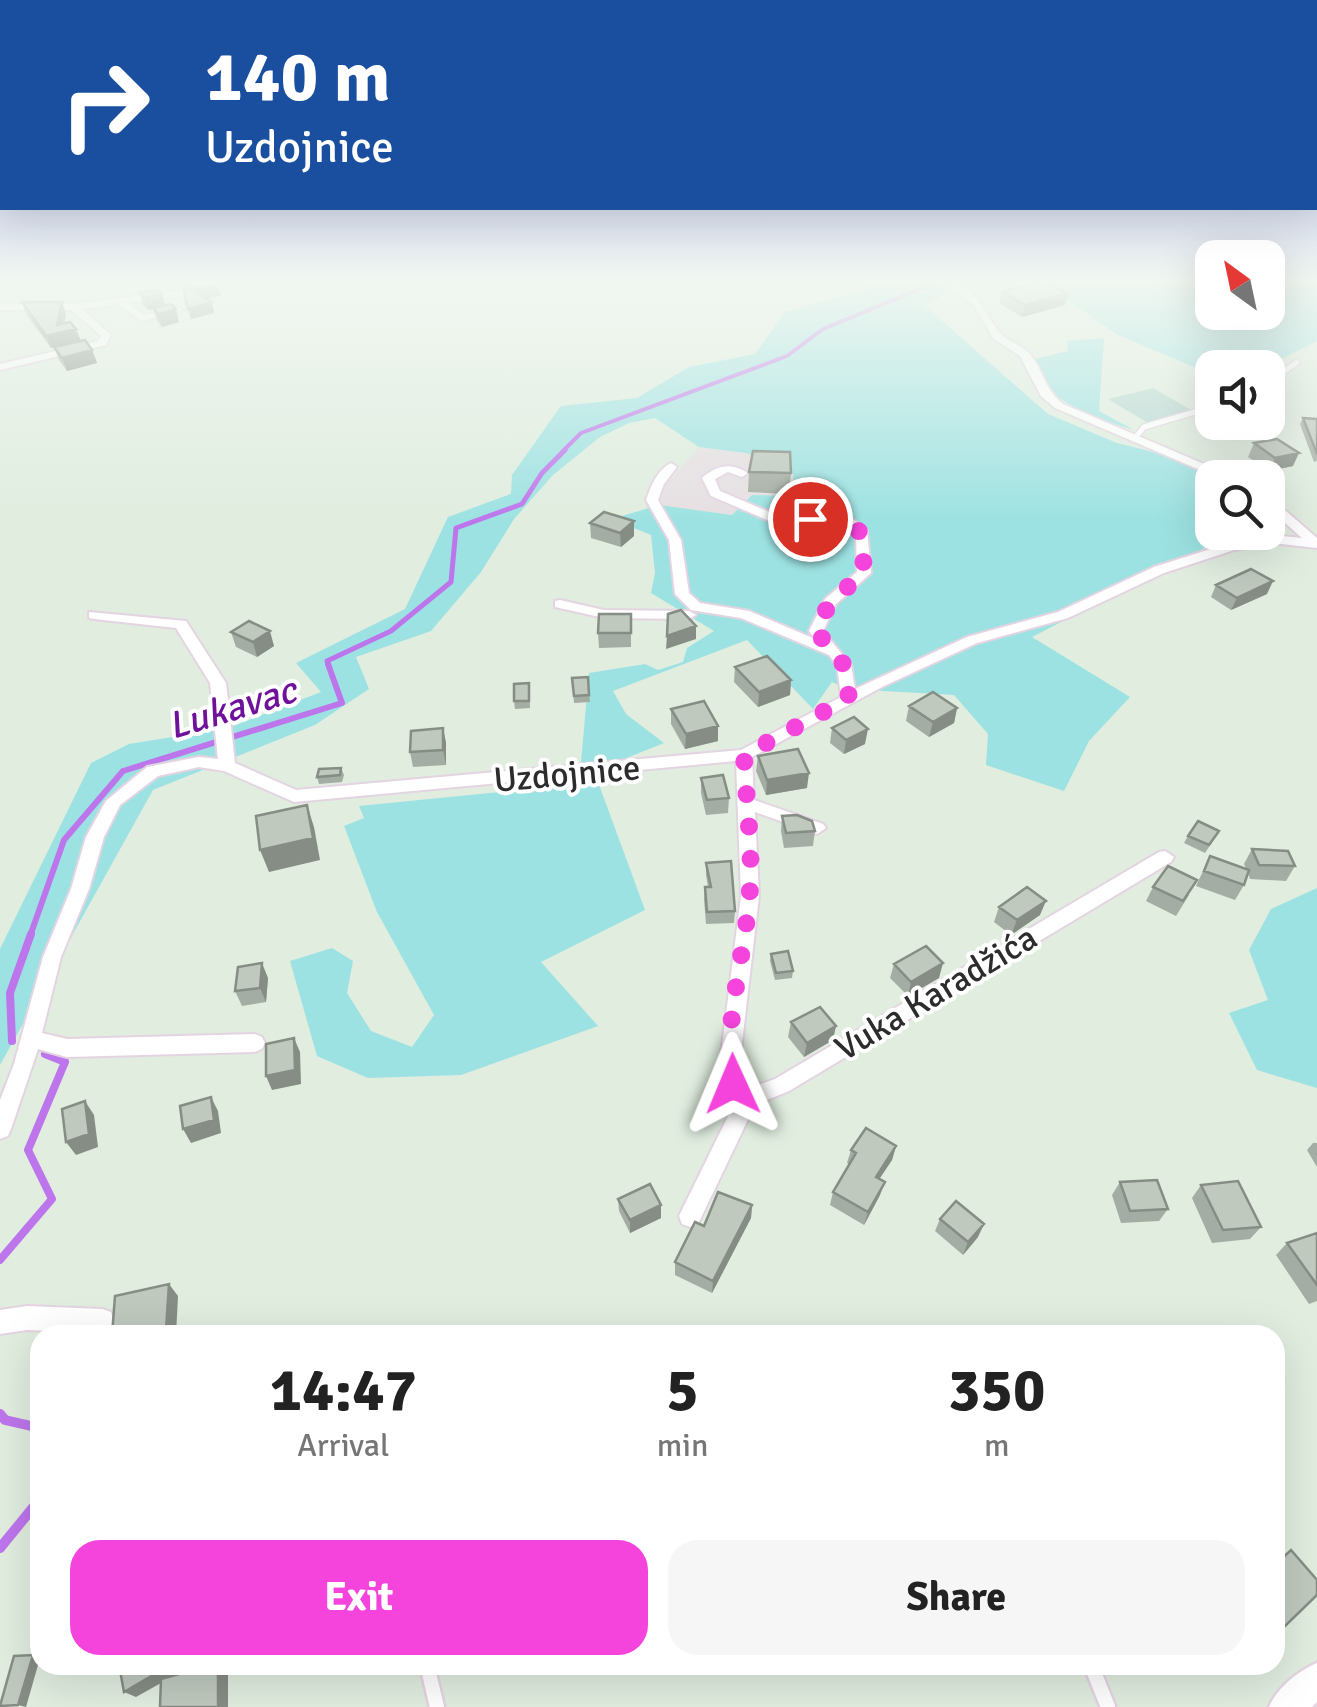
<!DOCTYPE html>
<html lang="en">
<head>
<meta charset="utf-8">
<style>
  :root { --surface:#fff; --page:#f6f6f6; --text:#222; --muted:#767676; --accent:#f544db }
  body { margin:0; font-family:Signika,sans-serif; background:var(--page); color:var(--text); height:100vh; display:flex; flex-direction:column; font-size:38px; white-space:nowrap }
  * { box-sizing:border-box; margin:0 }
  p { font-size:32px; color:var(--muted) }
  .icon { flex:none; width:55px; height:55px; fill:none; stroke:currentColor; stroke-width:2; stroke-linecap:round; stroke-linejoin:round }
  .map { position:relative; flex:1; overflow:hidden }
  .side { position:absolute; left:30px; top:1325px; width:1255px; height:350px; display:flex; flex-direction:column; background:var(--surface); border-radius:30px; box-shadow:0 10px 40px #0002 }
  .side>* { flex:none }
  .banner { position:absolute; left:0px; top:0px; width:1318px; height:210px; box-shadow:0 10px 40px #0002; background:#1a4fa0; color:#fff; overflow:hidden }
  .needle { width:65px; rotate:327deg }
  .controls { position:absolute; left:1195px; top:240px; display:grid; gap:20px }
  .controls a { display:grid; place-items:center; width:90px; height:90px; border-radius:20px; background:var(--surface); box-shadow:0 10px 40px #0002; font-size:50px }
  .pin { position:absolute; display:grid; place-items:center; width:85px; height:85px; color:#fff; margin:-42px; border:5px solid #fff; border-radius:50%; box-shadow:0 2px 10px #0007 }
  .me { position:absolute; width:110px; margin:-55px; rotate:359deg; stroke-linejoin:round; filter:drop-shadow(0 0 8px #0008) }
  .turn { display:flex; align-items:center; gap:35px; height:210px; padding:0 40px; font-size:45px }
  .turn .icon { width:130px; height:130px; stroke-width:2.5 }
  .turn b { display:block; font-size:70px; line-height:85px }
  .eta { display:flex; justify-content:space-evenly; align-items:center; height:170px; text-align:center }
  .eta b { font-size:60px; font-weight:700; line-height:70px }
  .cta { display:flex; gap:20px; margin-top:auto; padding:20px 40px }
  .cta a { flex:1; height:115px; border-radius:30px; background:var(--accent); color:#fff; font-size:40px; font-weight:700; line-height:115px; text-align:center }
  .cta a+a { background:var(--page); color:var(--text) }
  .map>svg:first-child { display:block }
  .industrial { fill:#e6dfe2 }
  .green { fill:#9de2e2; fill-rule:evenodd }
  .cemetery { fill:#b7d7d2 }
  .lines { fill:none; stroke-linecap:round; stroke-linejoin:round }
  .stream-far4 { stroke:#bd75ec; stroke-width:4 }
  .stream-far3 { stroke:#bd75ec; stroke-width:5 }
  .stream-far2 { stroke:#bd75ec; stroke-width:6 }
  .stream-far1 { stroke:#bd75ec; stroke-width:8 }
  .stream { stroke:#bd75ec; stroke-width:10 }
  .service-far1-casing { stroke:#e4d4e2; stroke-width:8 }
  .service-casing { stroke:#e4d4e2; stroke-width:19 }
  .minor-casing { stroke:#e4d4e2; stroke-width:4 }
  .tertiary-casing { stroke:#e4d4e2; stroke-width:5 }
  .path { stroke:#d1d1d1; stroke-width:2.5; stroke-dasharray:5 2.5; stroke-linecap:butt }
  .service-far1 { stroke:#fff; stroke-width:5 }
  .service { stroke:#fff; stroke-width:14 }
  .minor { fill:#fff; fill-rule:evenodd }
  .tertiary { fill:#fff; fill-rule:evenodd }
  .wall { fill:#a4ada3 }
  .shaded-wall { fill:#868d85 }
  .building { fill:#bfc9be; stroke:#868d85; stroke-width:2.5 }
  .route { stroke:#f544db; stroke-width:18; stroke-dasharray:0 32.4 }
  .labels { text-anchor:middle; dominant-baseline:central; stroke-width:8; stroke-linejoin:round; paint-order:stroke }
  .street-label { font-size:35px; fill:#2c2c2c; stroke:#fff }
  .water-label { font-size:38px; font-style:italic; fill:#6f119b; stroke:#fff }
</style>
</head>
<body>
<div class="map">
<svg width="1317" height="1707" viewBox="0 0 1317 1707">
  <rect width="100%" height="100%" fill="#e0eddf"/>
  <!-- industrial -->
  <path class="industrial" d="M699,447L746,453L793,473L795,496L752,495L732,515L659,506L644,510Z"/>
  <!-- green -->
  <path class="green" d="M858,282H964L925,306L1048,414L1117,443L1250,476L1212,478V490L1201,494L1212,544L1032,637L1130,697L1089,741L1064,791L986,765L988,734L954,695L848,689L832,682L813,709L747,640L613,691L626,714L664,743L594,771L645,910L541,962L598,1026L461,1075L368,1078L317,1056L290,961L332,948L353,961L347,993L371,1031L412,1047L434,1015L377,912L344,826L364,818L359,806L579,784L589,673L645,664L658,670L683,662L687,648L714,631L651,593L655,573L651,535L612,519L659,505L732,515L752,495L794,496L793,473L746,453L699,447L655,418L629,423L600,437L553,475L514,519L481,572L431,631L356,657L369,689L315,725L153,790L0,1065V949L91,763L129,744L228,728L321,692L296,663L405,609L448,517L511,494L512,475L561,406L637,398L689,367L755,354L785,312L866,290ZM828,508L847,512L850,536L802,535L797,510Z
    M1023,282H1212V312H1268V282H1317V341L1266,367L1212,368V381L1194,373L1199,369L1116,334L1048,286Z
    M1104,338L1099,411L1134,430L1088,416L1045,389L1031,360L1068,351L1067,341Z
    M1317,888V1088L1257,1070L1229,1013L1268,1000L1249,950L1271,909Z"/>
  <!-- cemetery -->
  <path class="cemetery" d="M1153,388L1193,411L1148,423L1108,399Z"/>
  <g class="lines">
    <!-- stream-far4 -->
    <path class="stream-far4" d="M562,452L581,433L787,356L823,329L937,282"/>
    <!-- stream-far3 -->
    <path class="stream-far3" d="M329,666L327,661L391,631L451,582L456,528L522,504L542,473L565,450"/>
    <!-- stream-far2 -->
    <path class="stream-far2" d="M30,936L64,840L123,771L342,703L328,664"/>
    <!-- stream-far1 -->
    <path class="stream-far1" d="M12,1041L10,993L31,934
      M0,1260L52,1199L28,1150L65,1062L45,1054"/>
    <!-- stream -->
    <path class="stream" d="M0,1414L5,1420L40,1428
      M0,1548L40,1499"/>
    <!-- service-far1 casing -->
    <g class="service-far1-casing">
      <path id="service-far1" d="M1268,383L1297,362
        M1134,439L1144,427L1212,407"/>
    </g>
    <!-- service casing -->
    <g class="service-casing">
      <path id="service" d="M427,1665L437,1707
        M1091,1665L1108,1707"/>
    </g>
    <!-- minor casing -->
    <g class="minor-casing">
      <path id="minor" d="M944,282C976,282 983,313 1000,333C1007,341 1019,344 1027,351C1043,367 1043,388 1063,404L1237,478H1219L1055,408L1041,396L1020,356L993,338L974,305Z
        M208,287L211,288V292L128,303L144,315L178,307L183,310L142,321L118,304L82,309L111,335L106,345L0,370V364L98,341L101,336L72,310H0V304H74Z
        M671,463L677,467L664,484L658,500L681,540L689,593L700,603L749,611L815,639L809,631L825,599L857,572L856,535L841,522L777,524L711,496L702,478C717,465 731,462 748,473L742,477L728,472L715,479L720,491L779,516L848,515L867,531L871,573L836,604L823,631L851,665L855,689L967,637L1058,612L1154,567L1226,544L1272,535L1302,538L1268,508V498L1272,499L1317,538V548L1272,543L1234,550L1164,573L1068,618L977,643L884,686L752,757L754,800L823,824L826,828L817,834L755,812L759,896L739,1069L742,1079L752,1087L775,1079L1159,852L1165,851L1174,857L1171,862L789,1091L755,1105L698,1224L690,1227L682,1224L679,1216L736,1100L726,1090L719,1069L741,896L736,761L294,802L224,771L199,767L158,776L120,805L104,837L89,889L61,957L42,1033L67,1039L255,1034L262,1037L265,1043L262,1049L255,1052L67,1057L38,1049L11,1129L8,1136L0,1139V1100L14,1064L43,957L71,889L86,837L106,801L147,767L199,757L218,759L210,683L176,628L94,619L89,618V612L186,621L226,683L235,763L296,790L741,750L841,697L837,665L829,655L741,618L691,610L675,594L669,540L646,500C651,486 657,470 671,463Z
        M560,600L604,610L689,611L696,615L689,619L604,618L555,607V601Z
        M27,1306L102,1309L111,1312L114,1321L111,1330L102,1333L27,1330L0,1334V1310Z"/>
    </g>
    <!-- tertiary casing -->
    <g class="tertiary-casing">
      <path id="tertiary" d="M1317,1663V1702L1312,1707H1269C1277,1688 1298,1671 1317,1663Z"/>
    </g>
    <!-- path -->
    <path class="path" d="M364,282L385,287L506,282
      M221,288L281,282"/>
    <!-- service-far1 -->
    <use href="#service-far1" class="service-far1"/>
    <!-- service -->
    <use href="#service" class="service"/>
    <!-- minor -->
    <use href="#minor" class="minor"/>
    <!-- tertiary -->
    <use href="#tertiary" class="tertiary"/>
  </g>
  <!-- wall -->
  <path class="wall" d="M139,292L162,294L165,305L179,322L162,327L157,321L153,309L148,310L143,305Z
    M1002,292L1068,293L1065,305L1022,317L999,303Z
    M22,302L66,314L64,323L80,341L92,350L97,363L67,371L59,360L54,347L51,348L26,314Z
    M1303,418L1317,419V461L1314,462L1300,424Z
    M1254,443L1293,466L1269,471L1248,457Z
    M749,472L791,473L789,494L748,492Z
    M590,523L634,536L621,547L591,538Z
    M1216,585L1267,594L1231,610L1211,597Z
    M631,614V647L599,648L598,633Z
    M231,632L274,646L257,657L236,647Z
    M735,667L791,680L790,695L758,707L734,682Z
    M588,677L590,702L574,703L572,678Z
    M529,683L530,708L515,709L514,701Z
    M909,706L957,708L954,723L929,737L906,721Z
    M671,709L718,726V741L685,749L671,724Z
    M443,728L446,743V765L413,767L410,752Z
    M832,728L865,744L844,754L830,743Z
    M758,756L807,788L766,795L756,771Z
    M341,768L344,775L342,782L319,784L317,777Z
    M701,778L729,798L728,813L706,815L701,793Z
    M782,816L815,831L813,846L784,848L781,831Z
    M1219,831L1205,853L1184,843L1188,836Z
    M1252,849L1295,866L1286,881L1250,879L1248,873L1244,885L1235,900L1196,886L1210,856L1246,869L1244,864Z
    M706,863L735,911L734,923L706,924L704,899L705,887H708L706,875Z
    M1153,887L1189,895L1176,916L1146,901Z
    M999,907L1040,915L1011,935L994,922Z
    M771,954L793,971L792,978L775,980L770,961Z
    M894,964L939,978L908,996L890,978Z
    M268,978L266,1002L242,1006L235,991Z
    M791,1022L833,1040L804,1057L788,1037Z
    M1313,1143H1317V1167L1307,1150Z
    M896,1146L892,1160L879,1179L880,1195L864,1225L830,1205L833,1192L849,1164L847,1163L851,1150Z
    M1120,1182L1168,1209L1159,1221L1121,1223L1112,1195Z
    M1201,1185L1261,1227L1250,1239L1212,1243L1192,1198Z
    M618,1199L661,1218L630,1233L619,1211Z
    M752,1205L751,1218L712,1293L675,1275V1262L704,1226Z
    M940,1219L978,1237L963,1255L935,1231Z
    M1317,1233V1301L1309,1304L1276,1255L1287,1243Z
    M1291,1550L1282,1629L1275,1632V1560Z"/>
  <!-- shaded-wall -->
  <path class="shaded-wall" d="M181,282H214L182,286Z
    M218,286L221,296L196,300L193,290Z
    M1068,293L1065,305L1022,317L1025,305Z
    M162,294L165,306L148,310L144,298Z
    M62,302L66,314L62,333L76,329L81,341L51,348L46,336L57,325Z
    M212,302L214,313L191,319L188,309Z
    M176,309L179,322L162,327L158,314Z
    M92,350L97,363L67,371L62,358Z
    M1299,453L1293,466L1269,471L1275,458Z
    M634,521V536L621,547L620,533Z
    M1273,581L1267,594L1231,610L1237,598Z
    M696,626V639L666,649L667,636Z
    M270,631L274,646L257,657L253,642Z
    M791,680L790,695L758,707L759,692Z
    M957,708L954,723L929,737L933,722Z
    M718,726V741L685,749L686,734Z
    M443,728L446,743V765L443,750Z
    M868,729L865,744L844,754L846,740Z
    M809,773L807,788L766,795L767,780Z
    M307,805L314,827L320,860L269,872L260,850Z
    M1046,901L1040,915L1011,935L1017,920Z
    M262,963L268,978L266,1002L260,988Z
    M943,963L939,978L908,996L911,982Z
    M836,1026L833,1040L804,1057L807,1043Z
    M294,1038L300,1052L301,1084L272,1090L266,1076Z
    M211,1097L218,1111L221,1133L191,1143L183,1129Z
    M85,1101L94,1115L98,1147L76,1155L66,1142Z
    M896,1146L892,1160L872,1190L876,1177Z
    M885,1182L880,1195L864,1225L868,1212Z
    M661,1205V1218L630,1233V1220Z
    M752,1205L751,1218L712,1293L713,1281Z
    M984,1224L978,1237L963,1255L968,1242Z
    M169,1284L178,1296L176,1335H139Z
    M33,1655L40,1658L26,1707L18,1705Z
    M157,1665H167L170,1678L136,1697L124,1692Z
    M218,1665L228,1669V1707H218Z
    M658,1665H667L653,1674V1668Z"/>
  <!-- building -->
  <path class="building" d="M1039,282H1043L1068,293L1025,305L1002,292Z
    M218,286L193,290L212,302L188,309L183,288Z
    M158,290L162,294L144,298L139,292Z
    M22,302H62L57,325L70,322L76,329L46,336Z
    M171,304L176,309L158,314L153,308Z
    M85,340L92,350L62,358L54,347Z
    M1303,418L1317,419V454Z
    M1277,439L1299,453L1275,458L1254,443Z
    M753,451L790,452L791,473L749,472Z
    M604,512L634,521L620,533L590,523Z
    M1251,569L1273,581L1237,598L1216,585Z
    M681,610L696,626L667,636L668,614Z
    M599,614H631V633H598Z
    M249,621L270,631L253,642L231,632Z
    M767,656L791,680L759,692L735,667Z
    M588,677L589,695L574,696L572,678Z
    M529,683V701H514V684Z
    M933,692L957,708L933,722L909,706Z
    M704,701L718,726L686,734L671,709Z
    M854,717L868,729L846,740L832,728Z
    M443,728V750L410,752L411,731Z
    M798,749L809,773L767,780L758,756Z
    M341,768L340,775L317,777L319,769Z
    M723,775L729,798L707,800L701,778Z
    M307,805L313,838L260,850L256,816Z
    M797,815L812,821L815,831L786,833L782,816Z
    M1198,821L1219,831L1209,845L1188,836Z
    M1252,849L1288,851L1295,866L1259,865Z
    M1210,856L1249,870L1244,885L1204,871Z
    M731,861L735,911L707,912L705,887H711L706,863Z
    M1168,866L1197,880L1183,901L1153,887Z
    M1027,887L1046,901L1017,920L999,907Z
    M926,946L943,963L911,982L894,964Z
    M788,951L793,971L776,973L771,954Z
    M262,963L260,988L235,991L238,967Z
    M820,1007L836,1026L807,1043L791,1022Z
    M294,1038L295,1070L266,1076V1044Z
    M211,1097L214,1120L183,1129L180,1106Z
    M85,1101L89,1134L66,1142L62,1109Z
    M866,1128L896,1146L876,1177L885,1182L868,1212L833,1192L856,1153L851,1150Z
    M1157,1180L1168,1209L1130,1211L1120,1182Z
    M1238,1181L1261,1227L1223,1230L1201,1185Z
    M650,1184L661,1205L630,1220L618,1199Z
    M718,1192L752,1205L713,1281L675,1262L695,1222L704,1226Z
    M956,1201L984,1224L968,1242L940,1219Z
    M1317,1233V1285L1287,1243Z
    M169,1284L166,1329L139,1335H112L115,1296Z
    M1291,1550L1317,1580V1595L1282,1629L1275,1621V1565Z
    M33,1655L18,1705L0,1706L14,1656Z
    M119,1665H157L158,1672L124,1692Z
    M211,1665H218V1707H160L161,1679Z"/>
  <!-- sky -->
  <linearGradient id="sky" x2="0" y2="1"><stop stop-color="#979bea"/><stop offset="0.54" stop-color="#f1f7f1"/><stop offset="1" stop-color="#f1f7f1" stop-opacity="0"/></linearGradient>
  <rect width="1317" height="521" fill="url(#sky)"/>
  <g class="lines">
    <!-- route -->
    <path class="route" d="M733,1084C722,1031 744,956 749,901C754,854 746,803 744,755L849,698L844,665L816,631L830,602L864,573L862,534L844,518L810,519"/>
  </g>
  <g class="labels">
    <!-- street labels -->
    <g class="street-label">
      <text transform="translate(567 774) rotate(-5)">Uzdojnice</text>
      <text transform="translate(936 993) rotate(-31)">Vuka Karadžića</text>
    </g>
    <!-- water labels -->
    <g class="water-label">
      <text transform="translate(232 708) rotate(-17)">Lukavac</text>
    </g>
  </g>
</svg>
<div class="controls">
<a><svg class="needle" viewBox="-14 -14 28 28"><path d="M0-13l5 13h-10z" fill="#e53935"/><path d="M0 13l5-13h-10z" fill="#767676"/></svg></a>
<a><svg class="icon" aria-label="sound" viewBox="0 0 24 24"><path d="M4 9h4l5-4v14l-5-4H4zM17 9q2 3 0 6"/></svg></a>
<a><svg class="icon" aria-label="search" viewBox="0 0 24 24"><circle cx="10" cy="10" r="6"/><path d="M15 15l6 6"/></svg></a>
</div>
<div class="pin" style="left:810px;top:519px;background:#d93025"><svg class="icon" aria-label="arrive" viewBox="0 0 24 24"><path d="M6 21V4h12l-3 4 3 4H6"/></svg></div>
<svg class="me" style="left:733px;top:1084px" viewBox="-20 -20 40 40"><path d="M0-17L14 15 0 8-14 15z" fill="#f544db" stroke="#fff" stroke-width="4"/></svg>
<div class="banner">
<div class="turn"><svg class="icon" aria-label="right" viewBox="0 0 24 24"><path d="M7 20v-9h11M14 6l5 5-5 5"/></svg><div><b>140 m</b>Uzdojnice</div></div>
</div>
<section class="side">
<div class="eta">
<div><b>14:47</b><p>Arrival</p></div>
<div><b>5</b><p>min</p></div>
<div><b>350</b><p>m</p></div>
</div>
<div class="cta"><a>Exit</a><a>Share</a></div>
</section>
</div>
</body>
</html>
